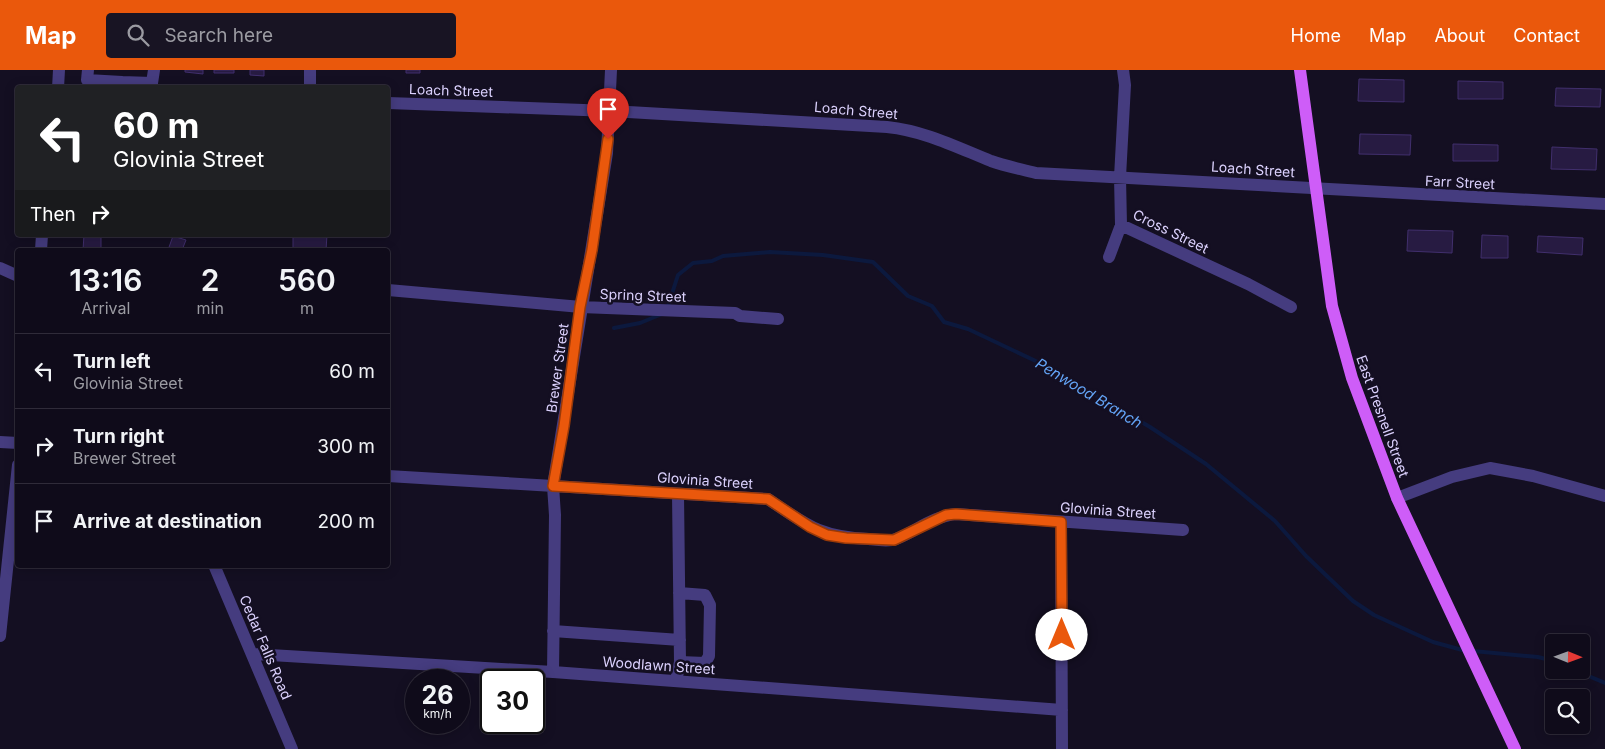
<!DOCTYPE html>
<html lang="en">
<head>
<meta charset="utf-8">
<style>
  :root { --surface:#0f0b1a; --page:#181423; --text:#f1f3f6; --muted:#9b9ba2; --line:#2f2b39; --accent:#ea580c }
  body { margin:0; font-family:Inter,sans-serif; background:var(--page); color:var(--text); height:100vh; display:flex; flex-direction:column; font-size:19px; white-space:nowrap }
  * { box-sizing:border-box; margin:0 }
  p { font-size:16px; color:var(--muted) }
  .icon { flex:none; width:28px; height:28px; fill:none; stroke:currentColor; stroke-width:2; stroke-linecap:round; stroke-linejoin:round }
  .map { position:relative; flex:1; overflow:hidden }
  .sheet { position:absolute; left:15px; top:178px; width:375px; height:320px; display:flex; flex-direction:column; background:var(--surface); border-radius:5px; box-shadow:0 2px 12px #0003,0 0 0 1px var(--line) }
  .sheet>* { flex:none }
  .top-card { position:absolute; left:15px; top:15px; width:375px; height:152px; border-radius:5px; box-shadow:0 2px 12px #0003,0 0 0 1px var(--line); background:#202124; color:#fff; overflow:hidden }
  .needle { width:32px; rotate:91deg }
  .buttons { position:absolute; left:1545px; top:564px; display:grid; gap:10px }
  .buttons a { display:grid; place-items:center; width:45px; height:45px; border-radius:5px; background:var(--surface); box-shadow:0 2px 12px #0003,0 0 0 1px var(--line); font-size:25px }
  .speed { position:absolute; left:405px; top:599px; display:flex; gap:10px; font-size:25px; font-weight:700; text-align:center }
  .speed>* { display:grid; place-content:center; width:65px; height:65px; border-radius:50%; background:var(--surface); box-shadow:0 2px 12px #0003,0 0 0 1px var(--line); line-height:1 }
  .speed small { font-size:12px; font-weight:400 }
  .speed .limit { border:2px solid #111; border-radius:8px; background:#fff; color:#111 }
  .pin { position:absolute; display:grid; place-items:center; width:42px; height:42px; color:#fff; margin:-51px -21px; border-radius:50% 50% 50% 0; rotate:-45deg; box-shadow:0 0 5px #0007 }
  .pin .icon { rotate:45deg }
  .me { position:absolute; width:55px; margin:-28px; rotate:0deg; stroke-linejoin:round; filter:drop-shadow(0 0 4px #0008) }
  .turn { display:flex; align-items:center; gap:18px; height:105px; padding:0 15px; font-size:22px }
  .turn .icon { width:65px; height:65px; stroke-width:2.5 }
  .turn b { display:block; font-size:35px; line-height:42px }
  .then { display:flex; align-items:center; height:48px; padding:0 15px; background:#0003; gap:10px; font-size:19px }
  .eta { display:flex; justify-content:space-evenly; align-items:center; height:85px; text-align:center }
  .eta b { font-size:30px; font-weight:600; line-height:35px }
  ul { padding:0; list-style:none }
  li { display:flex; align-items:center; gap:15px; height:75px; padding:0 15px; border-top:1px solid var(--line) }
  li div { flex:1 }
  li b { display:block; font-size:19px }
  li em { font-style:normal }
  header { display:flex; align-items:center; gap:30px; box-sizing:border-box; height:70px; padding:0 25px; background:var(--accent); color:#fff }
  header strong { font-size:24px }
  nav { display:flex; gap:28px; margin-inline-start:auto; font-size:18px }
  .search { width:350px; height:45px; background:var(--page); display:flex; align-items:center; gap:12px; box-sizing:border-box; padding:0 18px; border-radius:5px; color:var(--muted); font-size:19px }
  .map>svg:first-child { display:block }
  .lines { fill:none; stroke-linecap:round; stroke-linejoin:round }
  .stream { stroke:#0c193e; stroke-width:4 }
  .building { fill:#271b42; stroke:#412f6d }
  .minor { stroke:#453c7f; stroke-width:12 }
  .major { stroke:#ce5df8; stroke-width:12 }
  .route-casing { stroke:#983908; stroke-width:12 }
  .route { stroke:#ea580c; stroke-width:9 }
  .labels { text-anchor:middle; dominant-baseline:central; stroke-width:5; stroke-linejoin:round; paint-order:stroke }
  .street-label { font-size:14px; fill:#dbd1fd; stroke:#140f22 }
  .water-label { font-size:15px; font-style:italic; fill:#64a5f8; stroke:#140f22 }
</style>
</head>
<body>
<header>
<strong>Map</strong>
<div class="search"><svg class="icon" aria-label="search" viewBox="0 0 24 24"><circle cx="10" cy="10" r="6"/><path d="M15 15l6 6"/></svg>Search here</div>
<nav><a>Home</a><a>Map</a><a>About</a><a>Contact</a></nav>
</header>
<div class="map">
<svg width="1605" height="679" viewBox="0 0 1605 679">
  <rect width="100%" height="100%" fill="#140f22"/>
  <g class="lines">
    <!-- stream -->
    <path class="stream" d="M667,239L678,205L693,193L712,191L723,186L770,182L823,185L873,192L908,226L932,236L944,252L968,259L1040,293L1150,357L1206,394L1275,451L1306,486L1353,531L1374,545L1433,572L1466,581
      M614,258L640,253L662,244
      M1473,581L1538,587L1554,591
      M1574,600L1605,613"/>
  </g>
  <!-- building -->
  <path class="building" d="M185,0H203V4L185,2Z
    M214,0H234V3H214Z
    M250,0H264V6L250,5Z
    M406,0H420V3H406Z
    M1359,9L1404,10V32L1358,31Z
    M1458,11L1503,12V29H1458Z
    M1556,18L1601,19L1600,37L1555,36Z
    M1360,64L1411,65L1410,85L1359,84Z
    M1453,74L1498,75V91H1453Z
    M1552,77L1597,79L1596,100L1551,99Z
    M1408,160L1453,161L1452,183L1407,181Z
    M84,165H101V180H83Z
    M293,165H327L326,180L293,178Z
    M1482,165L1508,166V188H1481Z
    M173,166L186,170L182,180H168Z
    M1538,166L1583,168L1582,185L1537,182Z"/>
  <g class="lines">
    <!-- minor -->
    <path class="minor" d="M88,0L87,10L122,12
      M1123,0L1125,15L1120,107L1121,155L1248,214L1291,237
      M58,18L59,0
      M122,18V12L152,13L154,0
      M310,18V0
      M388,33L611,41L887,57C925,61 956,77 991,91C1005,96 1021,99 1036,103L1605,134
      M41,180L42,165
      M1109,187L1121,155
      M0,198L18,206
      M388,220L581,237L735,243L740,246L778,249
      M0,372L18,373
      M388,406L768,429C808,456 820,467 869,469C877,470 889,472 896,469C916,461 934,446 956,444L1183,460
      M1397,428L1452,407L1490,398L1533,406L1605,426
      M1061,452L1062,679
      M214,495L292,679
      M679,523L705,525L710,535L709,586L705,593L680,592
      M553,561L680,570
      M0,566L18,395
      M253,584L553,602L1062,640
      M553,602L555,445L553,416L607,83L611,0
      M676,611L680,592L678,424"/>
    <!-- major -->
    <path class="major" d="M1300,0L1332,236L1352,308L1397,428L1515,679"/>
  </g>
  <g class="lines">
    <!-- route casing -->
    <g class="route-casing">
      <path id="route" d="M608,69L592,180L580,237L564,356L553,416L768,429L810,457L827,465L846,468L894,470L946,445L956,444L1061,452L1062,565"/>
    </g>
    <!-- route -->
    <use href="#route" class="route"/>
  </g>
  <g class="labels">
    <!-- street labels -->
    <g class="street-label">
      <text transform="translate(451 20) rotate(2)">Loach Street</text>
      <text transform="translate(856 40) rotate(5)">Loach Street</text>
      <text transform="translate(1253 99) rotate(4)">Loach Street</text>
      <text transform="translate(1460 112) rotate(3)">Farr Street</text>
      <text transform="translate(1171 161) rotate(26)">Cross Street</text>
      <text transform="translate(643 225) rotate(2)">Spring Street</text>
      <text transform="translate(557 298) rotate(-82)">Brewer Street</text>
      <text transform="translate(1383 346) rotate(70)">East Presnell Street</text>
      <text transform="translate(705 410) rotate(4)">Glovinia Street</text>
      <text transform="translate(1108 440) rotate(4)">Glovinia Street</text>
      <text transform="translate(266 577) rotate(67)">Cedar Falls Road</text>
      <text transform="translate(659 595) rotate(4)">Woodlawn Street</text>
    </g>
    <!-- water labels -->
    <g class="water-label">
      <text transform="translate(1089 323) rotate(31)">Penwood Branch</text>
    </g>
  </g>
</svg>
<div class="buttons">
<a><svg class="needle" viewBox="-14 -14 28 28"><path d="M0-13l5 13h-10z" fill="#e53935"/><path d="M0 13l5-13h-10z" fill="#9b9ba2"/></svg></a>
<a><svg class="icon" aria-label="search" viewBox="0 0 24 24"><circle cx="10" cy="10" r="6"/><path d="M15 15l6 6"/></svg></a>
</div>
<div class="speed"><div>26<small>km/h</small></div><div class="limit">30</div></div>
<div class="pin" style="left:608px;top:69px;background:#d93025"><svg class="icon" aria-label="arrive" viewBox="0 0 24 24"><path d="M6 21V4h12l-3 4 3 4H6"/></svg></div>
<svg class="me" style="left:1062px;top:565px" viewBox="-20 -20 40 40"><circle r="19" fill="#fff"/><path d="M0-13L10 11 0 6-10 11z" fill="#ea580c"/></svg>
<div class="top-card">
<div class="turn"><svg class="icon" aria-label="left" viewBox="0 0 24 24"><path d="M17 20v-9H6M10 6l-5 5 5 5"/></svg><div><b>60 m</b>Glovinia Street</div></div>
<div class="then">Then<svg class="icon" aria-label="right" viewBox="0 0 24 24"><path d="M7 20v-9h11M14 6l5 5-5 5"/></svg></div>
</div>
<section class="sheet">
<div class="eta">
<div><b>13:16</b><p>Arrival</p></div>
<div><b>2</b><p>min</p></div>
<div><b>560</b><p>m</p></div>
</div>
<ul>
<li><svg class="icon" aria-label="left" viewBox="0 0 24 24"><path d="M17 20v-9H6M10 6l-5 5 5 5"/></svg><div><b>Turn left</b><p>Glovinia Street</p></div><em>60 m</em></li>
<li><svg class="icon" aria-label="right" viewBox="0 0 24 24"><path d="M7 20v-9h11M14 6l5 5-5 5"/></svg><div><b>Turn right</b><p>Brewer Street</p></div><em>300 m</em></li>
<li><svg class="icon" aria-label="arrive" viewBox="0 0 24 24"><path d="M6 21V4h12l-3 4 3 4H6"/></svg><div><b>Arrive at destination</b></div><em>200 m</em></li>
</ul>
</section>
</div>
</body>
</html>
